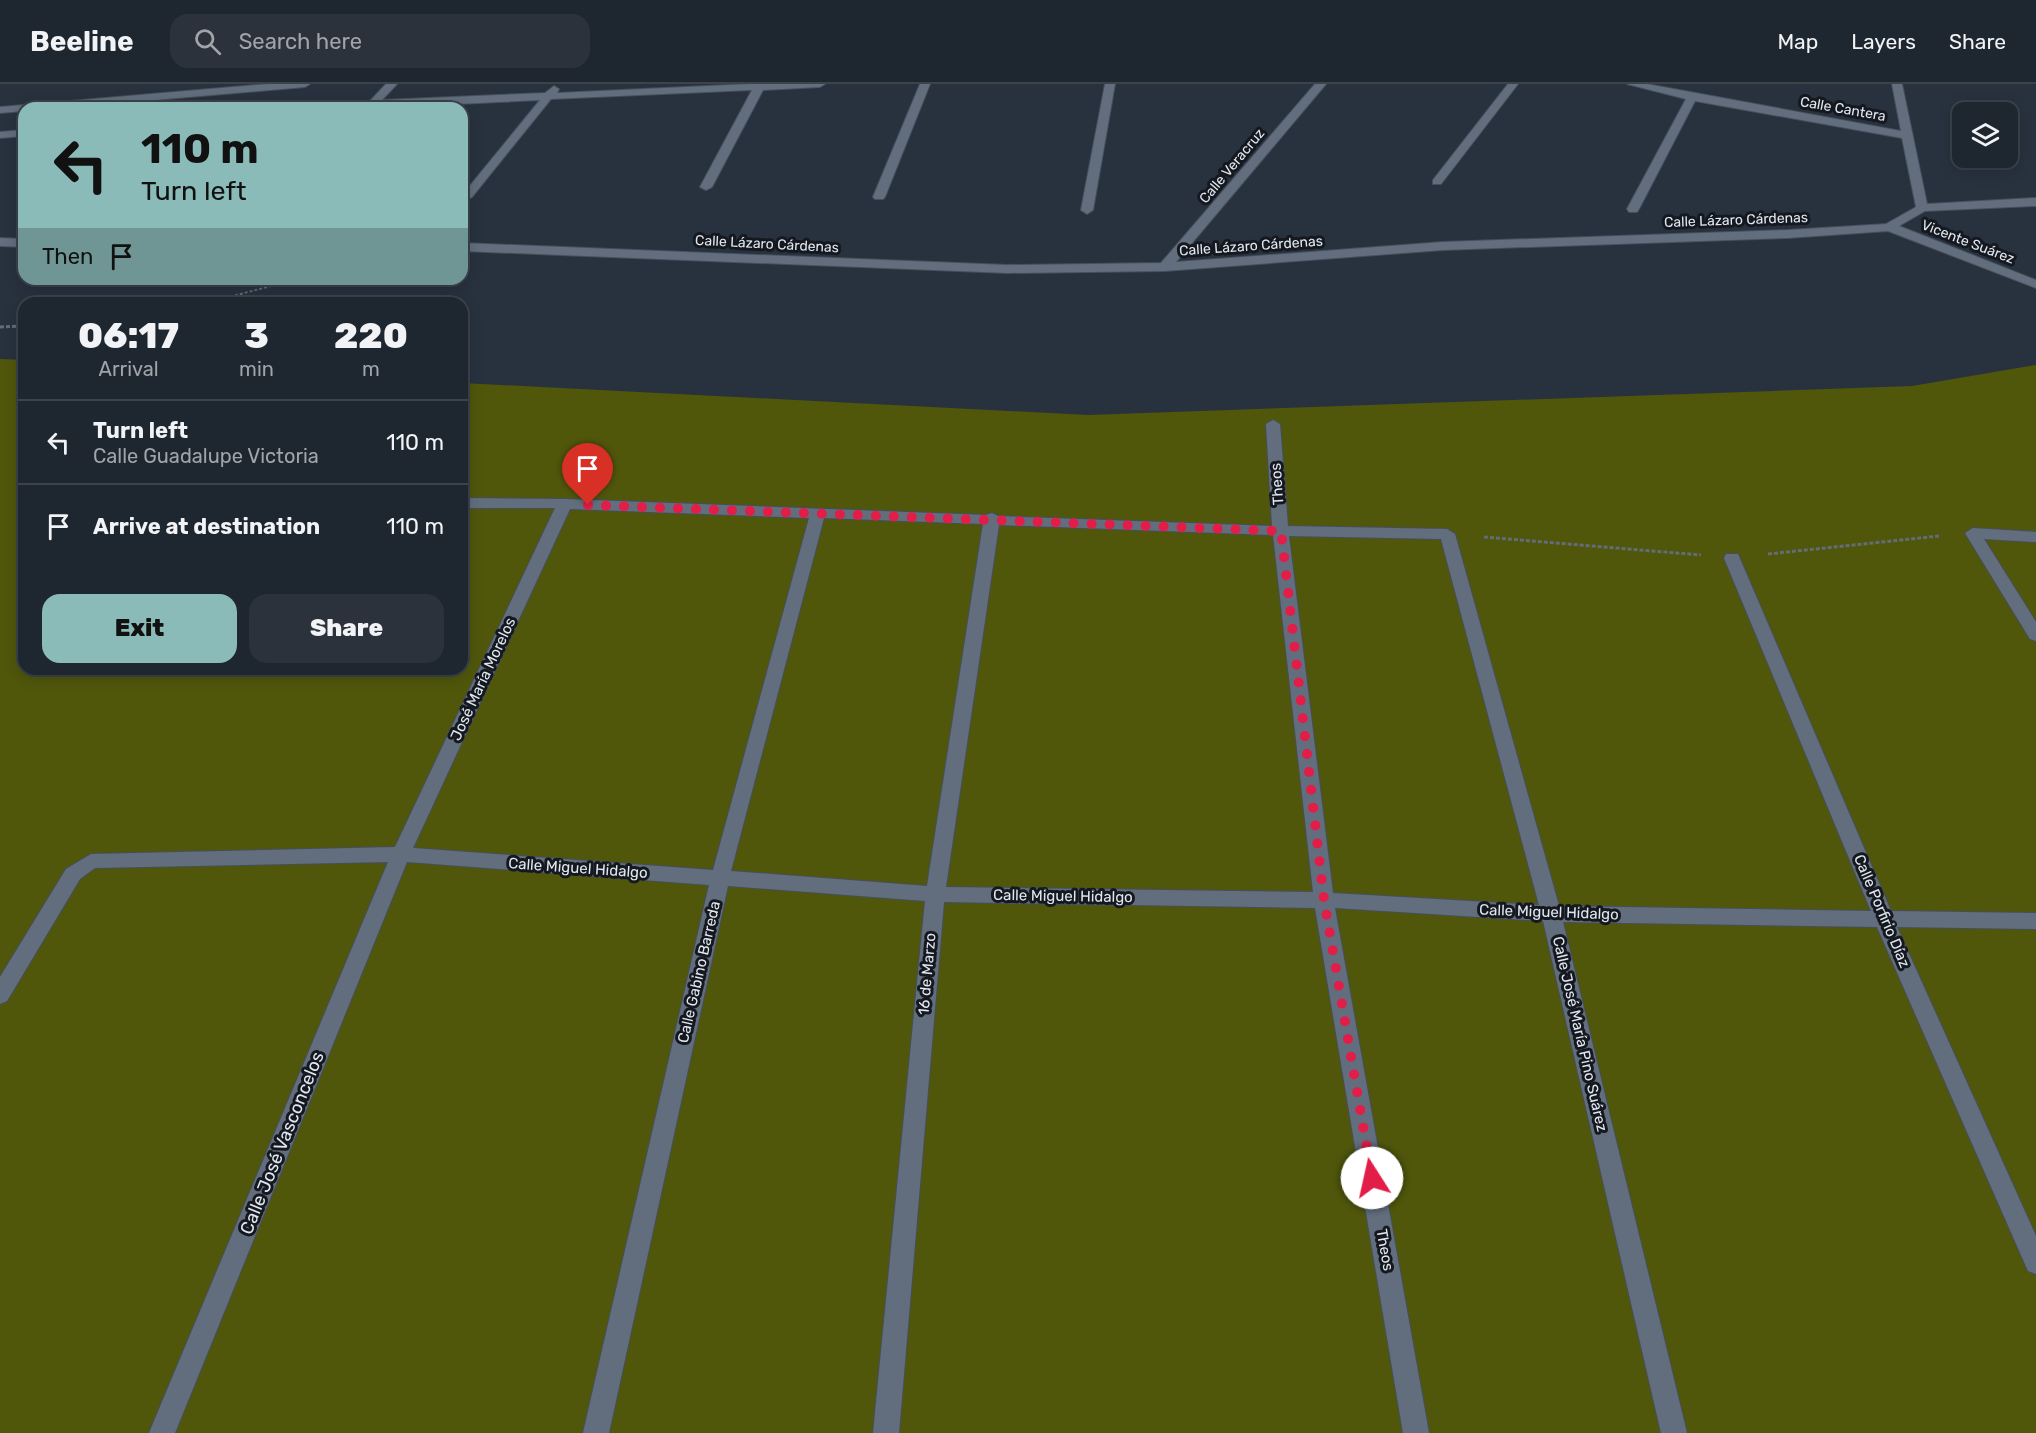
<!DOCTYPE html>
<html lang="en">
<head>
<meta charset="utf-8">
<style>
  :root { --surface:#1e262f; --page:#2b323b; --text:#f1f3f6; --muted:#a1a5aa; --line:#3c434b; --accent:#8bbbb9 }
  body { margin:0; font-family:Rubik,sans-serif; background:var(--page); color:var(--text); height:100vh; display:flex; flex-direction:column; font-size:22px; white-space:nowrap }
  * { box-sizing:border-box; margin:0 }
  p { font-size:20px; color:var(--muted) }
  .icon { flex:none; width:33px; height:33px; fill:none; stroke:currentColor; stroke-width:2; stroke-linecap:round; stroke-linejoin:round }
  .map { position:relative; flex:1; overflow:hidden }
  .details { position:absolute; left:18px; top:213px; width:450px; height:378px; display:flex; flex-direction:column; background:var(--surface); border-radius:18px; box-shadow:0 3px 15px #0003,0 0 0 2px var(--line) }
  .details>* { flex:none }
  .banner { position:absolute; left:18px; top:18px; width:450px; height:183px; border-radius:18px; box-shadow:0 3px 15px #0003,0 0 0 2px var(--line); background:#8bbbb9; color:#111; overflow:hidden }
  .buttons { position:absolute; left:1952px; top:18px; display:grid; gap:12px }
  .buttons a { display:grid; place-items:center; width:66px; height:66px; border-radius:12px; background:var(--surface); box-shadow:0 3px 15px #0003,0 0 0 2px var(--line); font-size:30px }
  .pin { position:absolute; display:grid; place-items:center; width:51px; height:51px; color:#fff; margin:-62px -26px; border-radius:50% 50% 50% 0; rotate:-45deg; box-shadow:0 0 6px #0007 }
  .pin .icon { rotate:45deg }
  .me { position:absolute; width:66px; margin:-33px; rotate:350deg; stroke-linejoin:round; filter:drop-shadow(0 0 4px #0008) }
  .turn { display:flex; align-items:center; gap:21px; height:126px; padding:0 24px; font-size:27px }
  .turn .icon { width:78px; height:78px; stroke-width:2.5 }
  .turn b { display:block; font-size:42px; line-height:51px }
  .then { display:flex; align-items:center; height:57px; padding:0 24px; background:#0003; gap:12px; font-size:22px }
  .eta { display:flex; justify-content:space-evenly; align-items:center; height:102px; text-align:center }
  .eta b { font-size:36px; font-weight:800; line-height:42px }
  .action { display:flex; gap:12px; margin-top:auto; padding:12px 24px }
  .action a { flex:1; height:69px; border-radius:18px; background:var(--accent); color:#111; font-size:24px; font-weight:800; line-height:69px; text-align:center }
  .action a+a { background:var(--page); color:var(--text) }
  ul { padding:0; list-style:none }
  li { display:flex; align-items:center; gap:18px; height:84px; padding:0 24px; border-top:2px solid var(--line) }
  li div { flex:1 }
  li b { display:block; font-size:22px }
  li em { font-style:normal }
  header { display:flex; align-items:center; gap:36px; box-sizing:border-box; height:84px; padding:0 30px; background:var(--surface); border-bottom:2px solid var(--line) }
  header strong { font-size:28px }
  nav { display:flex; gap:33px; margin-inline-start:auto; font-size:21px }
  .search { width:420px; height:54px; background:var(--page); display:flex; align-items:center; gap:15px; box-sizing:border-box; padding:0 21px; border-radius:18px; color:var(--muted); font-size:22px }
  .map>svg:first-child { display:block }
  .green { fill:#50570b }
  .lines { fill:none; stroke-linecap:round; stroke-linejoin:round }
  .minor-casing { stroke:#464f5b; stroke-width:2 }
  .path-far1 { stroke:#636c77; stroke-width:2; stroke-dasharray:3 2; stroke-linecap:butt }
  .path { stroke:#636c77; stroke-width:3; stroke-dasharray:4 2; stroke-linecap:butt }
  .minor { fill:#626e7d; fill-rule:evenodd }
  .route { stroke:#e11d48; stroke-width:10; stroke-dasharray:0 18 }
  .labels { text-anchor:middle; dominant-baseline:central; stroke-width:6; stroke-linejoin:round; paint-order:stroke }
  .far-street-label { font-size:14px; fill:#e1e7f0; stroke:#15191f }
  .street-label { font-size:15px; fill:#e1e7f0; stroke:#15191f }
  .near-street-label { font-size:18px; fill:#e1e7f0; stroke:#15191f }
</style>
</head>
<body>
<header>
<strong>Beeline</strong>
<div class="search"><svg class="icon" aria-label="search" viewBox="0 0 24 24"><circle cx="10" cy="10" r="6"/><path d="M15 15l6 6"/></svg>Search here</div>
<nav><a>Map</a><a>Layers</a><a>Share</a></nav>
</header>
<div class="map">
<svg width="2036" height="1349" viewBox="0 0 2036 1349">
  <rect width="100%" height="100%" fill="#28323f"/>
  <!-- green -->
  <path class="green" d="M0,275L24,276V585H462V299L1088,331L1912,302L2036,281V1349H0Z"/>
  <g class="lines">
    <!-- minor casing -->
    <g class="minor-casing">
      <path id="minor" d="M268,0H310L305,3L62,24H24V27L0,29V23Z
        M386,0H397L382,16L545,9L554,2L559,5L557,9L750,0H825L820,3L763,6L712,103L706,106L700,103L752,6L551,15L472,113L468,115L462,111L464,109L540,16L375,24H317L322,21L370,17Z
        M920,0H930L885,113L883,115H875L873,113Z
        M1105,0H1115L1093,126L1087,130L1081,126Z
        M1315,0H1326L1176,178L1443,158L1788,146L1886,140L1916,123L1902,54L1695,17L1639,125L1637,128H1629L1627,125L1686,15L1627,0H1647L1901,47L1892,0H1902L1927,120L2036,114V122L1925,127L1899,142L2036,196V204L1888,147L1788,154L1443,166L1165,187L1007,189L462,167V159L1007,181L1161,179Z
        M1508,0H1518L1441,100H1433V96Z
        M24,46V52L0,54V48Z
        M0,154L24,155V163L0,162Z
        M1273,336L1280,340L1288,442L1447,445L1455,450L1559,822L1871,827L1724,474L1726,470H1738L1891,827L2036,829V845L1897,843L2036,1152V1190L2028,1187L1877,843L1563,838L1687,1349H1661L1543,837L1335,824L1429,1349H1403L1315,824L944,818L899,1349H873L925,817L728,802L609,1349H583L709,801L407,778L175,1349H149L388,778L95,784L80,795L7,917L0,920V893L66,785L91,770L395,763L555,424H462V414L565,415L986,431L992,429L998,432L1272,442L1266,340ZM570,425L809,434L713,786L413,764ZM824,434L983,440L927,802L731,787ZM999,441L1273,451L1313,808L946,803ZM1289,452L1441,455L1539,821L1333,809Z
        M1973,444L2036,448V458L1984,455L2036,538V557L2030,555L1965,449Z"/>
    </g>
    <!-- path-far1 -->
    <path class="path-far1" d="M206,219L298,195"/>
    <!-- path -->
    <path class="path" d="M0,243L24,242
      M1484,453L1701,471
      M1768,470L1939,452"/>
    <!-- minor -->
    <use href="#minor" class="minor"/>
  </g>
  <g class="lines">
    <!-- route -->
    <path class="route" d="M588,421L1281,447L1324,816L1372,1094"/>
  </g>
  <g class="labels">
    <!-- far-street labels -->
    <g class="far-street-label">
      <text transform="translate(1843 25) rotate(10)">Calle Cantera</text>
      <text transform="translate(1232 82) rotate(-50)">Calle Veracruz</text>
      <text transform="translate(1736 136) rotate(-2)">Calle Lázaro Cárdenas</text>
      <text transform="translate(1968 158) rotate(21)">Vicente Suárez</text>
      <text transform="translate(767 160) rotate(3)">Calle Lázaro Cárdenas</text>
      <text transform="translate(1251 162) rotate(-4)">Calle Lázaro Cárdenas</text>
    </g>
    <!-- street labels -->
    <g class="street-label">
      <text transform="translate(1277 400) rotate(-94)">Theos</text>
      <text transform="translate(483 595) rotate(-65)">José María Morelos</text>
      <text transform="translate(578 784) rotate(4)">Calle Miguel Hidalgo</text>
      <text transform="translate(1063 812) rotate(1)">Calle Miguel Hidalgo</text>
      <text transform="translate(1882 827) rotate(67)">Calle Porfirio Díaz</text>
      <text transform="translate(1549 828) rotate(2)">Calle Miguel Hidalgo</text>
      <text transform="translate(699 888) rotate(-77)">Calle Gabino Barreda</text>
      <text transform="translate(927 890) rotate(-85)">16 de Marzo</text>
      <text transform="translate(1580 950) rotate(77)">Calle José María Pino Suárez</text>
      <text transform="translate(1385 1166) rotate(80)">Theos</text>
    </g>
    <!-- near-street labels -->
    <g class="near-street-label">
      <text transform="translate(282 1059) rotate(-68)">Calle José Vasconcelos</text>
    </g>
  </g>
</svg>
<div class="buttons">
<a><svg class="icon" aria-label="layers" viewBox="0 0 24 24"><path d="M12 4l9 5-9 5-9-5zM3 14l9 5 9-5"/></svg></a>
</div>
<div class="pin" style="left:588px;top:421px;background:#d93025"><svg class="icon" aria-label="arrive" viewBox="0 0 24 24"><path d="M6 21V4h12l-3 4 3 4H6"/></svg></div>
<svg class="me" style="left:1372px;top:1094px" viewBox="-20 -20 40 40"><circle r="19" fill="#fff"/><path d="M0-13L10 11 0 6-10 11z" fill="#e11d48"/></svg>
<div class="banner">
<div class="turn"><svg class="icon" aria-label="left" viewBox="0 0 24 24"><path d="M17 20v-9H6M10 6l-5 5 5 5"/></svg><div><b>110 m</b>Turn left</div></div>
<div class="then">Then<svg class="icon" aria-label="arrive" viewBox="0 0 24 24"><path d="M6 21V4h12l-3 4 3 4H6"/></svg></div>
</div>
<section class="details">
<div class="eta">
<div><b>06:17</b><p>Arrival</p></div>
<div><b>3</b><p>min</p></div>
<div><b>220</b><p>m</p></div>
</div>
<ul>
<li><svg class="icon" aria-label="left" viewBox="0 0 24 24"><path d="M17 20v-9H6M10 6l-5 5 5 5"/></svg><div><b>Turn left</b><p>Calle Guadalupe Victoria</p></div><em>110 m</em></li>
<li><svg class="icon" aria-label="arrive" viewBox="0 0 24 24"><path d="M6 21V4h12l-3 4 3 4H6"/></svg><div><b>Arrive at destination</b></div><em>110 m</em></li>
</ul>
<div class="action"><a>Exit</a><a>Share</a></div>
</section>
</div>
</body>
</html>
